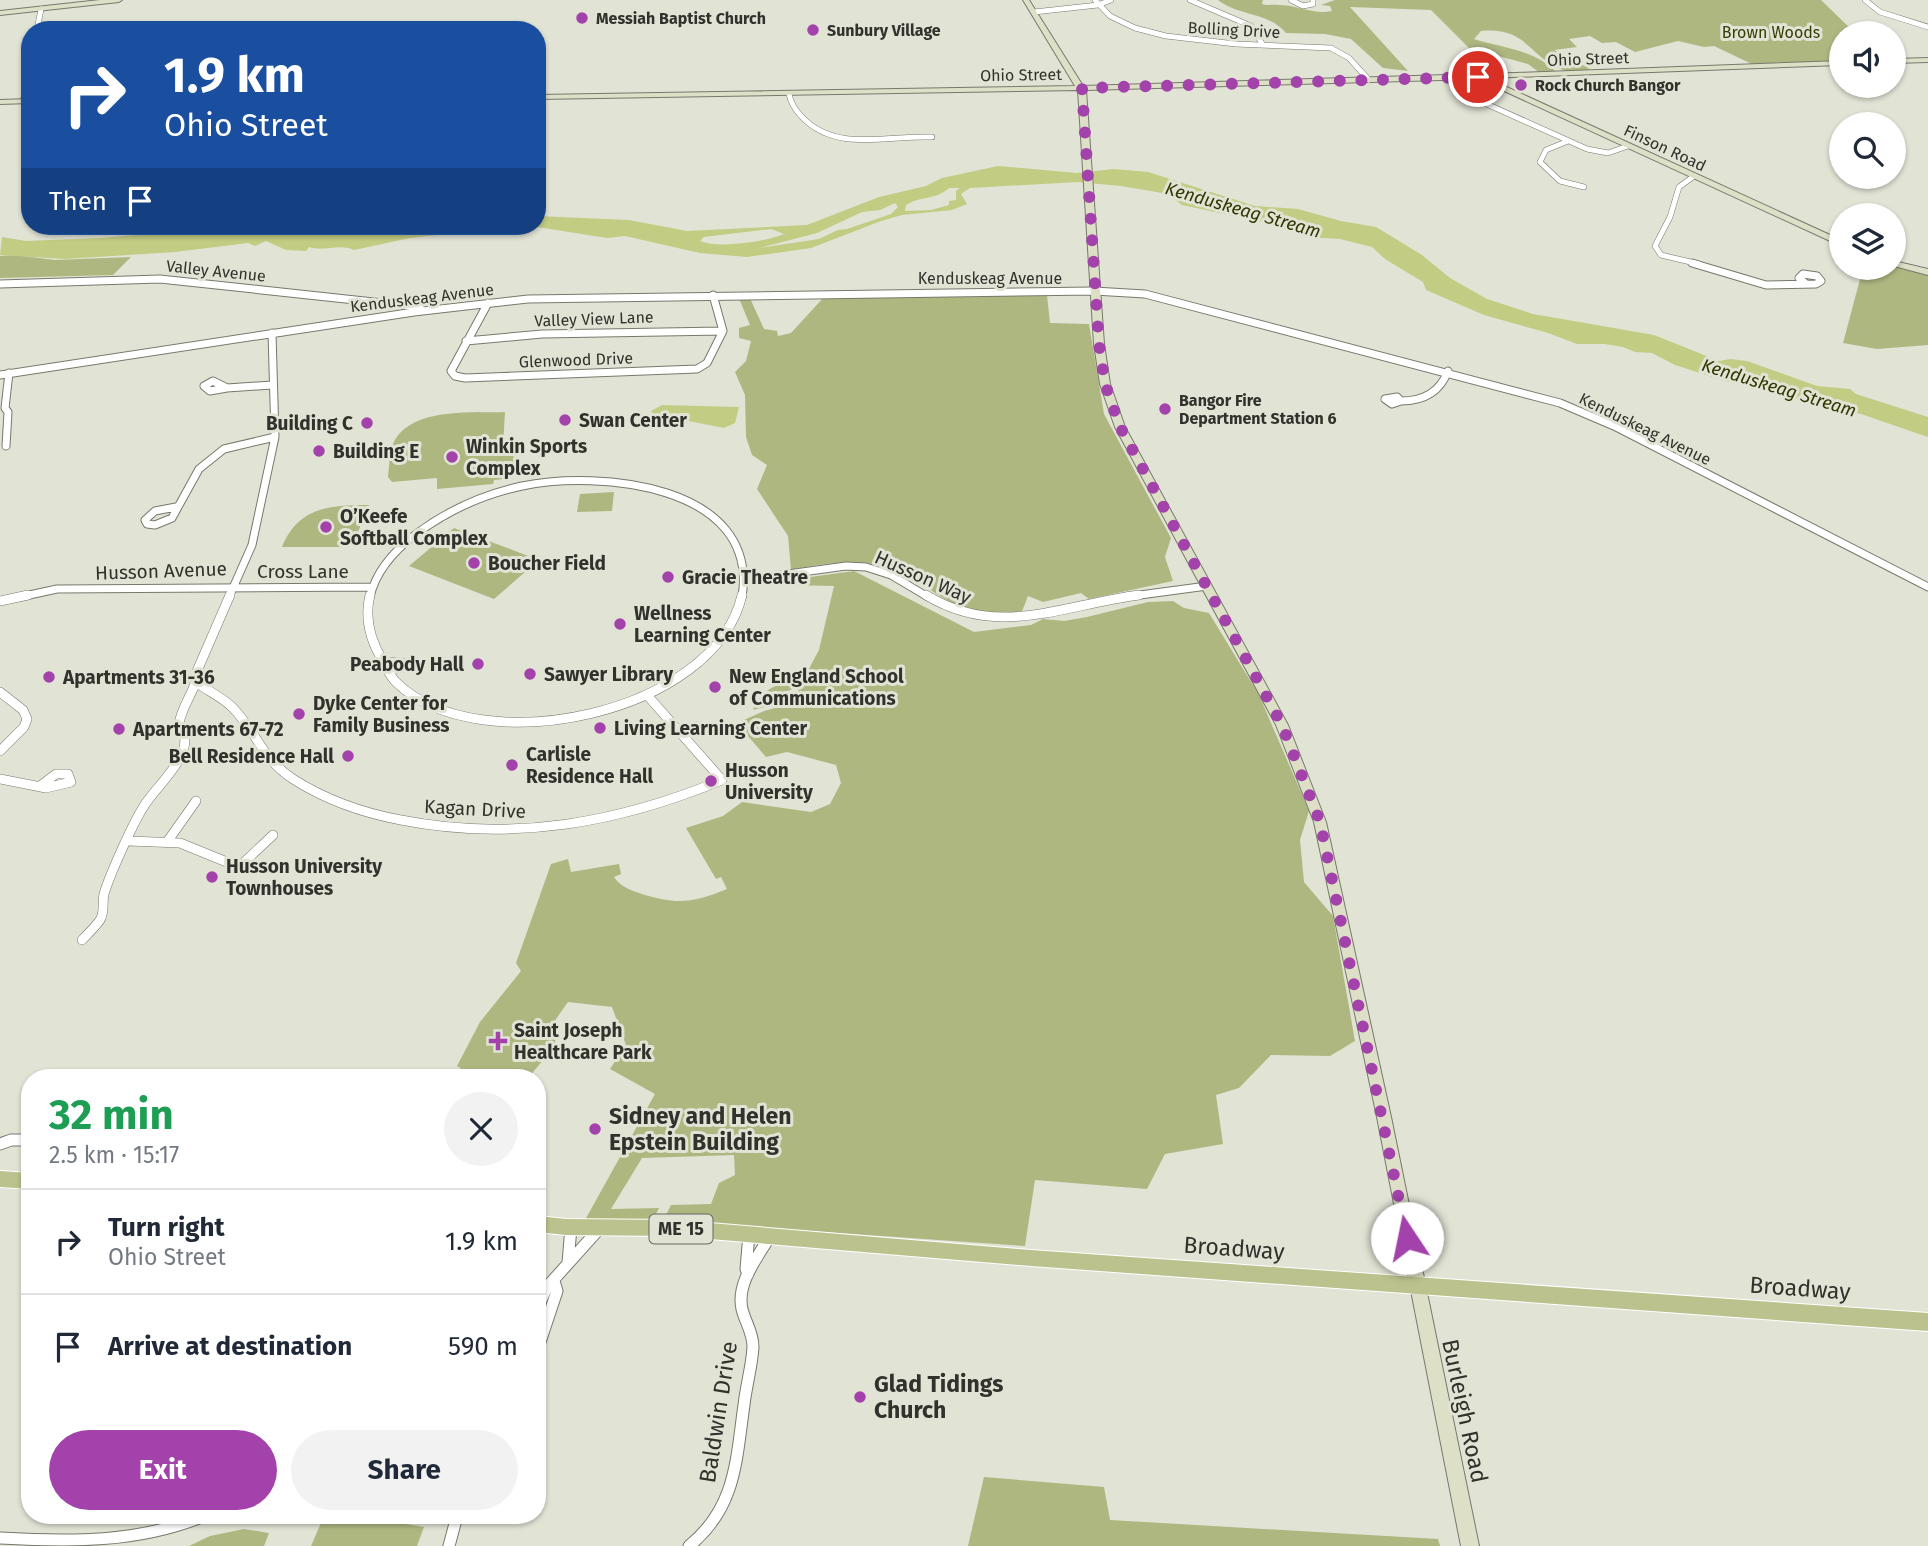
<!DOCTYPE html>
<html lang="en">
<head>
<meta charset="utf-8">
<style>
  :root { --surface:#fff; --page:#f2f2f3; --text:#1f2937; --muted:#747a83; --line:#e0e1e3; --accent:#a342aa }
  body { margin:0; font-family:"Fira Sans",sans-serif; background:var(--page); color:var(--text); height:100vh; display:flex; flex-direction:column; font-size:26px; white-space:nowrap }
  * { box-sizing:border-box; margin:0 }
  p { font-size:23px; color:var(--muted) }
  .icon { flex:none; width:38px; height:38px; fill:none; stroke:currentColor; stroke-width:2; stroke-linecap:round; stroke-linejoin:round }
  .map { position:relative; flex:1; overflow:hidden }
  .drawer { position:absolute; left:21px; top:1069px; width:525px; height:455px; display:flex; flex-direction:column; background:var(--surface); border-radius:28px; box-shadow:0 2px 5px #0004 }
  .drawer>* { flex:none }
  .top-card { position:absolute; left:21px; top:21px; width:525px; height:214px; border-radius:28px; box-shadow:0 2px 5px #0004; background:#1a4fa0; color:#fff; overflow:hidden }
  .tools { position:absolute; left:1829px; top:21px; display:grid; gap:14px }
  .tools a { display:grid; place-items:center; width:77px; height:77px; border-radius:50%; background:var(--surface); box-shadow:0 2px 5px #0004; font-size:35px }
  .pin { position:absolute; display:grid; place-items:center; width:60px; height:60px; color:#fff; margin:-30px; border:4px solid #fff; border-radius:50%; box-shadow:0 2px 7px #0007 }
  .me { position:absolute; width:77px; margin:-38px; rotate:349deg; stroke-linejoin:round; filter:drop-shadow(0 0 5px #0008) }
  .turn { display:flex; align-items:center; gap:24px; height:147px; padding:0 28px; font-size:32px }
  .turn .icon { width:91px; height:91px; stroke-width:2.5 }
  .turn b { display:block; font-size:49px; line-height:60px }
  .then { display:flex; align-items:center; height:66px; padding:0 28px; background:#0003; gap:14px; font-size:26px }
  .round { display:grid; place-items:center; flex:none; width:74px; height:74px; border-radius:37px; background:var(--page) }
  .overview { display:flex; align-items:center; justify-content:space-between; height:119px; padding:0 28px }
  h1 { font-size:42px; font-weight:700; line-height:52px; color:#1e9e55 }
  .cta { display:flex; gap:14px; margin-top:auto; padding:14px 28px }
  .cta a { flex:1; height:80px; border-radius:42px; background:var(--accent); color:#fff; font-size:28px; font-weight:700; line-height:80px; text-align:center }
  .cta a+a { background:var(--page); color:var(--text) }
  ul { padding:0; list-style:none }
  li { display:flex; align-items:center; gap:21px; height:105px; padding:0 28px; border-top:2px solid var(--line) }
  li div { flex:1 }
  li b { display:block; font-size:26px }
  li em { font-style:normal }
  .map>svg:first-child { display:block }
  .green { fill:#afb781 }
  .water { fill:#c2cc83; fill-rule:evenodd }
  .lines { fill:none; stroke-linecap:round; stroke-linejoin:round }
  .street-far3-casing { stroke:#76796c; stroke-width:6 }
  .street-far2-casing { stroke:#76796c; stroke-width:9 }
  .street-far1-casing { stroke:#76796c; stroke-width:10 }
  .street-casing { stroke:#76796c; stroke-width:13 }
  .secondary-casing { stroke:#76796c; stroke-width:2 }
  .primary-casing { stroke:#fff; stroke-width:2 }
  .street-far3 { stroke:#fff; stroke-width:5 }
  .street-far2 { stroke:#fff; stroke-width:7 }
  .street-far1 { stroke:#fff; stroke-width:9 }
  .street { stroke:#fff; stroke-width:11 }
  .secondary { fill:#dde0c7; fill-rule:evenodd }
  .primary { fill:#bcc28e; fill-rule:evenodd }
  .route { stroke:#a342aa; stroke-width:12; stroke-dasharray:0 21.6 }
  .poi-dot { fill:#a342aa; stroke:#e1e3d5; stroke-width:2.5 }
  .labels { text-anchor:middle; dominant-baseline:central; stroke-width:6; stroke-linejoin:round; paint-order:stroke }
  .far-poi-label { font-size:16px; font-weight:bold; fill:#31322c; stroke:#e1e3d5; text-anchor:start }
  .far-street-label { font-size:16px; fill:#31322c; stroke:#e1e3d5 }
  .far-park-label { font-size:16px; fill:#383d03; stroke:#e1e3d5 }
  .far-water-label { font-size:18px; font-style:italic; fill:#323700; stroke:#e1e3d5 }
  .shield { fill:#e1e3d5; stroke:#66675f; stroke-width:2 }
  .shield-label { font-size:18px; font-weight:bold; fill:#31322c }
  .poi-label { font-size:19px; font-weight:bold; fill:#31322c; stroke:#e1e3d5; text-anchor:start }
  .street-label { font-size:19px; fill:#31322c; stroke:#e1e3d5 }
  .near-poi-label { font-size:23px; font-weight:bold; fill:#31322c; stroke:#e1e3d5; text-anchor:start }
  .near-street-label { font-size:23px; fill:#31322c; stroke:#e1e3d5 }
</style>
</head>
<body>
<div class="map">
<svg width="1928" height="1546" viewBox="0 0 1928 1546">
  <rect width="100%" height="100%" fill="#e1e3d5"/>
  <!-- green -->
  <path class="green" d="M1218,0H1263L1262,4C1269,6 1272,4 1279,5C1297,5 1313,15 1332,11L1330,6L1321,5L1335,0H1821L1855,33H1841V61L1754,65L1714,46L1704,47L1678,41L1635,52L1616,42L1602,43L1590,36L1569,39L1577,47L1554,50L1590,69C1582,70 1570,73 1563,70C1527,56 1528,27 1481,31L1474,39C1502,48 1533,49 1555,71L1540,73L1528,64L1469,48L1431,10L1350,7L1408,71L1383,68L1351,39L1325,34L1286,33C1269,12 1238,16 1218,0Z
    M15,255L55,260L131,257L113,275L0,278V256Z
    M1894,266L1928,274V345L1877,349L1843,343L1863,268Z
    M1047,295L1050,323L1089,324L1104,414L1171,538L1165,557L1173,581L1089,599L1081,593L1043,602L1028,596L1021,614C1011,615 999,616 989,615C952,611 925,582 892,569C859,557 824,563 791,570L788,536L757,489L767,465L752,455L746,437L745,395L735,372L746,361L751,341L739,338V328L750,325L738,296H749L764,329L777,331L778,336L791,333L824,297Z
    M505,412L503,446L514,447L513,467H516V472H510L512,474L504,479L494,480L493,484L437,489V478L392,482L388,477C390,463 389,445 399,434C422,408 473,413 505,412Z
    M614,492L612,511L577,512L580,494Z
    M369,505L353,544L346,547H282C298,507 330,505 369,505Z
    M454,528L539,560L494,599L409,566Z
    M854,571L974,632L1031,625L1043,619L1064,621L1087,617L1148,602L1173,601L1184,608L1209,613L1259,695L1309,811L1300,840L1304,882L1333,916L1355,1041L1330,1056L1271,1055L1239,1088L1216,1095L1223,1144L1165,1154L1147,1189L1035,1180L1025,1246L663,1221L671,1205L711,1204L719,1183L735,1175L734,1155L642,1158L611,1209L659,1208L652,1222L585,1220L655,1094L610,1069L626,1045L612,1007L568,1002L556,1019L555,1046L528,1078H475L457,1066L480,1022L521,971L516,963L551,864L568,859L571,872L619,864L621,874L614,877C621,887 630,890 642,894C677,905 693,903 727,889L721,877L716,879L686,828L723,816L742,802L811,812L830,804L841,783L836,765L787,752L766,757L737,723L764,711L793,703L791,698L799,695L798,687L772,697V705L753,710C762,686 781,683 804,678L819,650L834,586L786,585L788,580Z
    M984,1477L1104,1487L1110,1520L1438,1539L1440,1546H968Z
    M324,1516H357L424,1527L417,1546H311Z
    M244,1529L269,1533L264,1546H189L210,1536Z"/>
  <!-- water -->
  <path class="water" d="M998,166L1077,173L1114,169L1148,172L1255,206L1298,209L1341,221L1376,227L1422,255L1450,278L1487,299L1533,314L1654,335L1719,361L1731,359L1747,361L1817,386L1850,389L1856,394L1928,417V437L1861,414L1725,381L1675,365L1652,353L1635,352L1623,347L1605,344H1577L1548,333L1484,315L1426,290L1423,282L1385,259L1372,247L1340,239L1306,237L1267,223L1182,205L1168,194L1121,186L1078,182L970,188L961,194L967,204L952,210L902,215L881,221L811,248L747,257L700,253L625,236L607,238L531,226H537V216L629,220L687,231L807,225L879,197L926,186L942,178ZM949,188H960L956,191V200L949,201V205L931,210L905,211L906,205C920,196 936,200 949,188ZM895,203L898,207L891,214L847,229L838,230L819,239L759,248L817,233L862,212L880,210ZM771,229L784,234C764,242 720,249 700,241L704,237Z
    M263,226L281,229L368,232L404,226H515L410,238L354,250C340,243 323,252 309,247L306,251L286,250L266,241L255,246L248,243L175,252L65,259L0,255L2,237L26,241L101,238L201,229L203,233H210L215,228L223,231Z
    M662,405L739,407L735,423L724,428L653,414L651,411Z"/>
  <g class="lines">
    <!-- street-far3 casing -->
    <g class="street-far3-casing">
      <path id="street-far3" d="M1095,0L1110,16L1135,28L1166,36L1236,44L1331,48L1349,58L1369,80
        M1190,0L1251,26L1263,45
        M1291,0L1303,6L1313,4V0
        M1865,0L1880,12L1928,27
        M1034,12L1098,5L1111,0
        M37,30L41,9
        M789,94C791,104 795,110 802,117C836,153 888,135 932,137
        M1471,97L1587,149L1608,153L1628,146
        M23,101L30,71
        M1568,141L1546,150L1540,162L1560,181L1584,187
        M1694,176L1679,187L1670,217L1655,246L1661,255L1699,264"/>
    </g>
    <!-- street-far2 casing -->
    <g class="street-far2-casing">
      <path id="street-far2" d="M1692,263L1766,285L1816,284L1821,281L1817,276L1803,274L1799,278L1805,283
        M0,284L160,279L420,307
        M488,303L451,371L455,376L465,378L697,369L707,363L723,331L713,295
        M466,341L542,334L723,331
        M0,375L414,312L528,299L1094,291L1145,294L1560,403L1614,426L1928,587
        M213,381L227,388L210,391L204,386Z
        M227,388L272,385
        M1397,397L1401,401L1392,404L1385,399Z
        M1401,401C1423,401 1440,392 1448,371
        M6,446L8,412L5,408L9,373
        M176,507L155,511L145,520L147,524L155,525L172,518L199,469L224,449L275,437
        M744,580L846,566L866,567L891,575L928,597
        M20,597L57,589L372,587
        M229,597L252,545L275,437L272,333
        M370,597C376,570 395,550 416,534C447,511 484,494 522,486C598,470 760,484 742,597
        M1125,597L1207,586"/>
    </g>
    <!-- street-far1 casing -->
    <g class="street-far1-casing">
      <path id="street-far1" d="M370,595C364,619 370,640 383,661C387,668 390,677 397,683C480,763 715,714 742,595
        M926,595C998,639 1062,605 1139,595
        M0,601L28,595
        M383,662L403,663L401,668L388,670
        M197,683C208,691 222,697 232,707C256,731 262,759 293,779C326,800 363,813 401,820C513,842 618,823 722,780L647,695
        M0,692L23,710L27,719L24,727L0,751
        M0,779L46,788L71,782L68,774H56L40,786
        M129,841L180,843L239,867L273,835
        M167,842L196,801
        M82,940C88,934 95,927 100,920C105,913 102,902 104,894C110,874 133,823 144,806C156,785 201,751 179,724C182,704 197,690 197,671L230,595"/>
    </g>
    <!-- street casing -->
    <g class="street-casing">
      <path id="street" d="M0,1144L11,1140H30
        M568,1263L571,1227
        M748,1274L746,1269L749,1234
        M537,1309L547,1287L600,1228
        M537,1351L557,1291L554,1281
        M0,1538C70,1542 138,1543 204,1516
        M449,1546L457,1516
        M689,1546C736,1508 736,1461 744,1405C746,1386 752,1366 753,1347C753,1332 745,1322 742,1309C736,1283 758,1257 770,1236"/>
    </g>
    <!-- secondary casing -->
    <g class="secondary-casing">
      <path id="secondary" d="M100,0H122L119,2L0,15V11Z
        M1023,0H1029L1083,86L1515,73L1841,61V65L1487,78L1841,240V246L1478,79L1086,90L1104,344L1110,384L1125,427L1288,725L1326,822L1391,1117L1479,1546H1461L1377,1117L1314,822L1276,725L1115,427L1100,384L1094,344L1078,90L537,99V95L1075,86Z
        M1928,58V62L1894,63V59Z
        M30,99V103L0,104V100Z
        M1894,261L1928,269V275L1894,266Z"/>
    </g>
    <!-- primary casing -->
    <g class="primary-casing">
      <path id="primary" d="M0,1171L30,1173V1189L0,1187Z
        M537,1216L566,1219L674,1220L1031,1250L1928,1313V1331L1031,1266L674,1236L566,1235L537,1232Z"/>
    </g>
    <!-- street-far3 -->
    <use href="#street-far3" class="street-far3"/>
    <!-- street-far2 -->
    <use href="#street-far2" class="street-far2"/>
    <!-- street-far1 -->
    <use href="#street-far1" class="street-far1"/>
    <!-- street -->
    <use href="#street" class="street"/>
    <!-- secondary -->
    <use href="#secondary" class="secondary"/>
    <!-- primary -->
    <use href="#primary" class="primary"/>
  </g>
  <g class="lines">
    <!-- route -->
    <path class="route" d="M1407,1238L1320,822L1282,725L1120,427L1105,384L1099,344L1082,88L1478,77"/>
  </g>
  <!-- markers -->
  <g class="poi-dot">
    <circle cx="582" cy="18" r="7"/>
    <circle cx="813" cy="30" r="7"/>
    <circle cx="1521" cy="85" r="7"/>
    <circle cx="1165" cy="409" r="7"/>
    <circle cx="565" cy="420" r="7"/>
    <circle cx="367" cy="423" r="7"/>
    <circle cx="319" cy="451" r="7"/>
    <circle cx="452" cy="457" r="7"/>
    <circle cx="326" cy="527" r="7"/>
    <circle cx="474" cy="563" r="7"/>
    <circle cx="668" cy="577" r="7"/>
    <circle cx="620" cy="624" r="7"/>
    <circle cx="478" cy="664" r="7"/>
    <circle cx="530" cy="674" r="7"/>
    <circle cx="49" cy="677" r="7"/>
    <circle cx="715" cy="687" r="7"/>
    <circle cx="299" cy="714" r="7"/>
    <circle cx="600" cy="728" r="7"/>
    <circle cx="119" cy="729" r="7"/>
    <circle cx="348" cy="756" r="7"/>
    <circle cx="512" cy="765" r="7"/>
    <circle cx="711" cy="781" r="7"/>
    <circle cx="212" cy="877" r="7"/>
    <path d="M494.5 1030.5h7v7h7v7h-7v7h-7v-7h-7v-7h7z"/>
    <circle cx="595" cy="1129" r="7"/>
    <circle cx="860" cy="1397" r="7"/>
  </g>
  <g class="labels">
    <!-- far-poi labels -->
    <g class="far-poi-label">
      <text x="596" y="18">Messiah Baptist Church</text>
      <text x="827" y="30">Sunbury Village</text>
      <text x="1535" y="85">Rock Church Bangor</text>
      <text x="1179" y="400">Bangor Fire<tspan x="1179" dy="18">Department Station 6</tspan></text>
    </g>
    <!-- far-street labels -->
    <g class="far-street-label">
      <text transform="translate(1234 30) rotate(3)">Bolling Drive</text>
      <text transform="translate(1588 59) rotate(-2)">Ohio Street</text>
      <text transform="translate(1021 75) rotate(-1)">Ohio Street</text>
      <text transform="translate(1665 148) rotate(25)">Finson Road</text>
      <text transform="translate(216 271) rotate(6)">Valley Avenue</text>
      <text x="990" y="278">Kenduskeag Avenue</text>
      <text transform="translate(422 298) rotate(-7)">Kenduskeag Avenue</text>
      <text transform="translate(594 319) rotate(-2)">Valley View Lane</text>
      <text transform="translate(576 360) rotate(-2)">Glenwood Drive</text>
      <text transform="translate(1645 429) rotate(26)">Kenduskeag Avenue</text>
    </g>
    <!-- far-park labels -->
    <g class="far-park-label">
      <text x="1771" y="32">Brown Woods</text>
    </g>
    <!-- far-water labels -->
    <g class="far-water-label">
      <text transform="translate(1243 210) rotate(16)">Kenduskeag Stream</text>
      <text transform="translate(1779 388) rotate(17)">Kenduskeag Stream</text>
    </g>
    <!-- shield labels -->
    <rect class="shield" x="649.5" y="1214.5" width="63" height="29" rx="5"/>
    <g class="shield-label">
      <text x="681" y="1229">ME 15</text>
    </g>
    <!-- poi labels -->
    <g class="poi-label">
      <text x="579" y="420">Swan Center</text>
      <text x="353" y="423" text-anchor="end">Building C</text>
      <text x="466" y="446">Winkin Sports<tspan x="466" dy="22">Complex</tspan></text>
      <text x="333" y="451">Building E</text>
      <text x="340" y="516">O’Keefe<tspan x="340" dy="22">Softball Complex</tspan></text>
      <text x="488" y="563">Boucher Field</text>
      <text x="682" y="577">Gracie Theatre</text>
      <text x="634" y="613">Wellness<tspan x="634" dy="22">Learning Center</tspan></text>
      <text x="464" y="664" text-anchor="end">Peabody Hall</text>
      <text x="544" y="674">Sawyer Library</text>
      <text x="729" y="676">New England School<tspan x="729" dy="22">of Communications</tspan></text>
      <text x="63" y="677">Apartments 31-36</text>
      <text x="313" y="703">Dyke Center for<tspan x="313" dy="22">Family Business</tspan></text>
      <text x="614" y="728">Living Learning Center</text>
      <text x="133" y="729">Apartments 67-72</text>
      <text x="526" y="754">Carlisle<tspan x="526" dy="22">Residence Hall</tspan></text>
      <text x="334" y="756" text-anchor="end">Bell Residence Hall</text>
      <text x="725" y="770">Husson<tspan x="725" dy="22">University</tspan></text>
      <text x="226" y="866">Husson University<tspan x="226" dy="22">Townhouses</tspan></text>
      <text x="514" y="1030">Saint Joseph<tspan x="514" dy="22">Healthcare Park</tspan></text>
    </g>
    <!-- street labels -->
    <g class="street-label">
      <text transform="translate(161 571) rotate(-2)">Husson Avenue</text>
      <text x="303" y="571">Cross Lane</text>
      <text transform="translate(923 577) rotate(24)">Husson Way</text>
      <text transform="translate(475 809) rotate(3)">Kagan Drive</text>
    </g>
    <!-- near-poi labels -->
    <g class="near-poi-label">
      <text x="609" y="1116">Sidney and Helen<tspan x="609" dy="26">Epstein Building</tspan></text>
      <text x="874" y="1384">Glad Tidings<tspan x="874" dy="26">Church</tspan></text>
    </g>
    <!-- near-street labels -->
    <g class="near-street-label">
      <text transform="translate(1234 1248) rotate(4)">Broadway</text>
      <text transform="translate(1800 1288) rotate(4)">Broadway</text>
      <text transform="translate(1465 1411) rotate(78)">Burleigh Road</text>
      <text transform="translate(718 1412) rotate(-81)">Baldwin Drive</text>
    </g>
  </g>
</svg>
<div class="tools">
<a><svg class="icon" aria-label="sound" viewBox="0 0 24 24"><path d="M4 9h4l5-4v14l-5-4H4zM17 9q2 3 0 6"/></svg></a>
<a><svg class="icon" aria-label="search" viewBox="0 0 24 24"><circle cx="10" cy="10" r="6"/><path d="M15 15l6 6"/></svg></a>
<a><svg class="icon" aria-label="layers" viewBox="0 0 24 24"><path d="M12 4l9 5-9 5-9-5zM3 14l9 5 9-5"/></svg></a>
</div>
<div class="pin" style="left:1478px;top:77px;background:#d93025"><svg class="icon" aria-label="arrive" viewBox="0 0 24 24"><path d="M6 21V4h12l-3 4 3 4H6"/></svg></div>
<svg class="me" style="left:1407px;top:1238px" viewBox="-20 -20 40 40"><circle r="19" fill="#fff"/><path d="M0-13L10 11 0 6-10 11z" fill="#a342aa"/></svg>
<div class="top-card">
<div class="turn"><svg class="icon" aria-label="right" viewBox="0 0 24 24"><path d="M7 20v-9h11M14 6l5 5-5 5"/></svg><div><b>1.9 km</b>Ohio Street</div></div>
<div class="then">Then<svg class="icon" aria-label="arrive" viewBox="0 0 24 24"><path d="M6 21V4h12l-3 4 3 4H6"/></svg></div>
</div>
<section class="drawer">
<div class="overview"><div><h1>32 min</h1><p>2.5 km · 15:17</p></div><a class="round"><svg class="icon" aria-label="close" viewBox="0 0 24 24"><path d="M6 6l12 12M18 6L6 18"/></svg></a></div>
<ul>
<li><svg class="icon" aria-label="right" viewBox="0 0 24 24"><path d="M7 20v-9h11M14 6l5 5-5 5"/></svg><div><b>Turn right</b><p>Ohio Street</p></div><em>1.9 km</em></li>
<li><svg class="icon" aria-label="arrive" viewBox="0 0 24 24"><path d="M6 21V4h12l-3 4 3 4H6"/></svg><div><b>Arrive at destination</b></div><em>590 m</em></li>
</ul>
<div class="cta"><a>Exit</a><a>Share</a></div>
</section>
</div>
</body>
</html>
